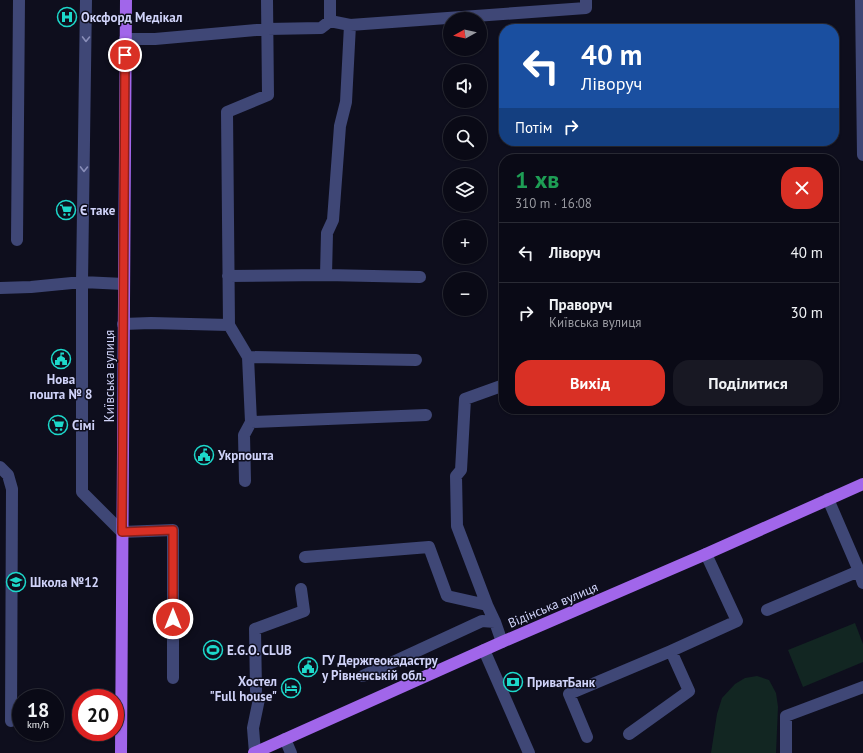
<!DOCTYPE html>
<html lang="uk">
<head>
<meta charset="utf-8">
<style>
  :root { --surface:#0a0a16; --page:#181823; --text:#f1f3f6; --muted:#999aa1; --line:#2a2b35; --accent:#d93025 }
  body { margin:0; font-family:"PT Sans",sans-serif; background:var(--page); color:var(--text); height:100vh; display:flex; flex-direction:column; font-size:15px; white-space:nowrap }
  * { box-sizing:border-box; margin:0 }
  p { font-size:13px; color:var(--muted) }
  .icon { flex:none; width:22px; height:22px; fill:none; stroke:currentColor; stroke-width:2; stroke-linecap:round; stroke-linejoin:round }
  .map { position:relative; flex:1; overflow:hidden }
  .drawer { position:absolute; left:499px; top:154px; width:340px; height:260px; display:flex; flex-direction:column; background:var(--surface); border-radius:16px; box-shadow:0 1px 3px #0004,0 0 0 1px var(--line) }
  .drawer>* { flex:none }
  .top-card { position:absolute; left:499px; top:24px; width:340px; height:122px; border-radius:16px; box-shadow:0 1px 3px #0004,0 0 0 1px var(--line); background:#1a4fa0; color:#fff; overflow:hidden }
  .needle { width:26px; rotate:262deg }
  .tools { position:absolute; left:443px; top:12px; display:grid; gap:8px }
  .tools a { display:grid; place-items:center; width:44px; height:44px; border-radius:50%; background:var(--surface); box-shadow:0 1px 3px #0004,0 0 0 1px var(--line); font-size:20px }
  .speed { position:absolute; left:12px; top:689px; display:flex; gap:8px; font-size:20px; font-weight:700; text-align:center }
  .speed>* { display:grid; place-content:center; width:52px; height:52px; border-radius:50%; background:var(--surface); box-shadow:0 1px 3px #0004,0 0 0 1px var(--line); line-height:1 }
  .speed small { font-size:10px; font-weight:400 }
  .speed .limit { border:6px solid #d22; background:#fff; color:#111 }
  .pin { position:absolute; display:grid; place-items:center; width:34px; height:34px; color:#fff; margin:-17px; border:2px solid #fff; border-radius:50%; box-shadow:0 1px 4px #0007 }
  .me { position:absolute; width:44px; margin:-22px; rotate:0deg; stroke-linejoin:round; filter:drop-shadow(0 0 3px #0008) }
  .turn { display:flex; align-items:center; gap:14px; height:84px; padding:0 16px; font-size:18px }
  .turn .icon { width:52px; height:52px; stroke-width:2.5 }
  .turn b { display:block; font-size:28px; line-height:34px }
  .then { display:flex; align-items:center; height:38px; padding:0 16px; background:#0003; gap:8px; font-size:15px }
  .round { display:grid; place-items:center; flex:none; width:42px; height:42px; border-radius:16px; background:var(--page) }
  .headline { display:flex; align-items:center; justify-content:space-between; height:68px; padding:0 16px }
  h1 { font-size:24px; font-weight:700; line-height:30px; color:#1e9e55 }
  .primary-button { display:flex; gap:8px; margin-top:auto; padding:8px 16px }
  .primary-button a { flex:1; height:46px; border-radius:16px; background:var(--accent); color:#fff; font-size:16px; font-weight:700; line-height:46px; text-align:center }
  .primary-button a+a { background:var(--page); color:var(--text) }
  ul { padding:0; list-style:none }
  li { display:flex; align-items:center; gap:12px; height:60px; padding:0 16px; border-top:1px solid var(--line) }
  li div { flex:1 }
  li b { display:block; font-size:15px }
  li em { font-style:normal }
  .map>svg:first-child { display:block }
  .green { fill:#122622 }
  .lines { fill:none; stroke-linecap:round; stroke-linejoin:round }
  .minor { stroke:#3f4776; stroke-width:12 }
  .major { stroke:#a166ea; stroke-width:12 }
  .oneway { stroke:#888db8 }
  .route-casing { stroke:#8d1f18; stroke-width:10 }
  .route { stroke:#d93025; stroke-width:7 }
  .labels { text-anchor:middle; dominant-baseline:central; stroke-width:3; stroke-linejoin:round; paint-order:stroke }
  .poi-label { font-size:13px; font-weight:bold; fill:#d0d3f9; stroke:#0e0e1d; text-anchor:start }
  .street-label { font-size:13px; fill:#d0d3f9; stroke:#0e0e1d }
</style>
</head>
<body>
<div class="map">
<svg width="863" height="753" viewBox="0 0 863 753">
  <rect width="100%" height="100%" fill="#0e0e1d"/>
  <!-- green -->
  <path class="green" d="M855,623L863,644V662L803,687L788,650Z
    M757,676L769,680L776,693L778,707L776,753H711L717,714L722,698L735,684L745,678Z"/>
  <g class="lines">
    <!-- minor -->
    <path class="minor" d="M86,0L82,282V492L122,532L173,530V678
      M861,0L863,155
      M330,21V0
      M125,39H155L267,29L321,28L330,21L350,25L586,8V0
      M17,240L19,0
      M326,275L420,277
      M228,276L326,275L327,233L333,220L340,126L346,102L350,25
      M0,288L31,287L82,282L124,284
      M123,324L151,323L229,325L227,112L268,95L267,0
      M229,325L248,357L251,422L426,415
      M248,357L416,360
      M0,467L8,475L12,489L11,721
      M245,481L244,435L251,422
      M828,499L859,571L863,583
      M305,557L429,547L447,596L487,605L495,622L502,642
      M487,605L457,526L456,476L461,470L465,399L504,385
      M767,610L859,571
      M484,650L529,753
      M363,676L482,621L495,622
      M256,691L255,629L304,611L301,589
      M629,734L689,691L671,651L737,621L706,554
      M587,737L569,694L671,651
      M285,739L291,753
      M255,753L253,728L259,699
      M786,753V716L863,687"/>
    <!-- major -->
    <path class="major" d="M121,753L126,0
      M254,753L502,642L706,554L863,484"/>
  </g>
  <!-- one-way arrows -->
  <defs><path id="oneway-chevron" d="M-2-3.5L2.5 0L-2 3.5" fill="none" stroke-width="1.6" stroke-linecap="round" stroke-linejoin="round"/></defs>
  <g class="oneway">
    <use href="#oneway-chevron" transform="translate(86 39) rotate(91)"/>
    <use href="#oneway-chevron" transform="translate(84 169) rotate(91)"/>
  </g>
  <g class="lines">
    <!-- route casing -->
    <g class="route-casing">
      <path id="route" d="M125,55L122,532L173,530V619"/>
    </g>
    <!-- route -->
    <use href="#route" class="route"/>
  </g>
  <!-- icons -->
  <defs>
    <g id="hospital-ring" transform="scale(1)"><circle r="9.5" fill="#0e0e1d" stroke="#1dd8ca" stroke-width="1.5"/><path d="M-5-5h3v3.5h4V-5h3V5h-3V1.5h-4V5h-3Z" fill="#1dd8ca"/></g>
    <g id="supermarket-ring" transform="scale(1)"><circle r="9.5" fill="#0e0e1d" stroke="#1dd8ca" stroke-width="1.5"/><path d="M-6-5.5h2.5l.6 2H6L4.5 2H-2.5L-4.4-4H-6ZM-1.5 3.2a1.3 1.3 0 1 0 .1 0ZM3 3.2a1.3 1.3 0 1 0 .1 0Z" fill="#1dd8ca"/></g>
    <g id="civic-ring" transform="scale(1)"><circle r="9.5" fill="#0e0e1d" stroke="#1dd8ca" stroke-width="1.5"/><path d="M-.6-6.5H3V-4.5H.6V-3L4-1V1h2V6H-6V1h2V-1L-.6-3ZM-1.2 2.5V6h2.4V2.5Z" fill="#1dd8ca"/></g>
    <g id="school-ring" transform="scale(1)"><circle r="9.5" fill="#0e0e1d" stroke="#1dd8ca" stroke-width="1.5"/><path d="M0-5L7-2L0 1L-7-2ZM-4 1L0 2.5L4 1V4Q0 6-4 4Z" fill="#1dd8ca"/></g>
    <g id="stadium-ring" transform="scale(1)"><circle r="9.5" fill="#0e0e1d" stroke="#1dd8ca" stroke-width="1.5"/><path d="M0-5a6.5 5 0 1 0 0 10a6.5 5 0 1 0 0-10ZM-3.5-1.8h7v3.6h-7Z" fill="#1dd8ca"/></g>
    <g id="bank-ring" transform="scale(1)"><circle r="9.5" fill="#0e0e1d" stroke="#1dd8ca" stroke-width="1.5"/><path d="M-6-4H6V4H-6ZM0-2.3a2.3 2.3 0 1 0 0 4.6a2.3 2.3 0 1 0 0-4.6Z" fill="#1dd8ca"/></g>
    <g id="hotel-ring" transform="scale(1)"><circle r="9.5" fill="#0e0e1d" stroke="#1dd8ca" stroke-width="1.5"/><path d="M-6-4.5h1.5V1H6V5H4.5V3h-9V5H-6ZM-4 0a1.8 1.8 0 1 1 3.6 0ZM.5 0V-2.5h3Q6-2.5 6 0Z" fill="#1dd8ca"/></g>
  </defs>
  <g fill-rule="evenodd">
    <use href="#hospital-ring" x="67" y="17"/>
    <use href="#supermarket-ring" x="66" y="210"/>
    <use href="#civic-ring" x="61" y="359"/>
    <use href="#supermarket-ring" x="58" y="425"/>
    <use href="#civic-ring" x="204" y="455"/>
    <use href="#school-ring" x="16" y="582"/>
    <use href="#stadium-ring" x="213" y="650"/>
    <use href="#civic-ring" x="308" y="667"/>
    <use href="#bank-ring" x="513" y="682"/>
    <use href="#hotel-ring" x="291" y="688"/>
  </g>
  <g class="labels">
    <!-- poi labels -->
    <g class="poi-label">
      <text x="81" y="17">Оксфорд Медікал</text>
      <text x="80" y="210">Є таке</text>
      <text x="61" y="379" text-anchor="middle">Нова<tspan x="61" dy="15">пошта № 8</tspan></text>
      <text x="72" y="425">Сімі</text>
      <text x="218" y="455">Укрпошта</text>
      <text x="30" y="582">Школа №12</text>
      <text x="227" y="650">E.G.O. CLUB</text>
      <text x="322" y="660">ГУ Держгеокадастру<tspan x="322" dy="15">у Рівненській обл.</tspan></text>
      <text x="277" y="681" text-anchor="end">Хостел<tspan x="277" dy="15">"Full house"</tspan></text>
      <text x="527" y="682">ПриватБанк</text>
    </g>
    <!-- street labels -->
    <g class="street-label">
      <text transform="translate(109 376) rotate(-90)">Київська вулиця</text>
      <text transform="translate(553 605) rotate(-23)">Відінська вулиця</text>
    </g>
  </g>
</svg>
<div class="tools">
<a><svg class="needle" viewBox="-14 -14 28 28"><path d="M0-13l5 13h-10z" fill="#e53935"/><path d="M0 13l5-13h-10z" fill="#999aa1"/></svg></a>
<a><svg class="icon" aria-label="sound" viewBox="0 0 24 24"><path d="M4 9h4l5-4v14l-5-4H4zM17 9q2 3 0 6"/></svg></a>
<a><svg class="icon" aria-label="search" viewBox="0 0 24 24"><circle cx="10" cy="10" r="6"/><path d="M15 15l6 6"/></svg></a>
<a><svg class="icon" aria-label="layers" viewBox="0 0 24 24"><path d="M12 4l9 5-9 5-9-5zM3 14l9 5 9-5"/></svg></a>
<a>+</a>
<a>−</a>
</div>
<div class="speed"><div>18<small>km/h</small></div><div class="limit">20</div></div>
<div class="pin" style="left:125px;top:55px;background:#d93025"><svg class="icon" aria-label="arrive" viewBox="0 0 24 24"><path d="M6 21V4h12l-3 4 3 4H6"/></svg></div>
<svg class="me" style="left:173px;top:619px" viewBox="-20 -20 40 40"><circle r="17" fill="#d93025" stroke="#fff" stroke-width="3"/><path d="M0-11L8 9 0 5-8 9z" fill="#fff"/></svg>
<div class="top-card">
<div class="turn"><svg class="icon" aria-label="left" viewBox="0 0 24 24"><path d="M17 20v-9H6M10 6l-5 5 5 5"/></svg><div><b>40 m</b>Ліворуч</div></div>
<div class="then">Потім<svg class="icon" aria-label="right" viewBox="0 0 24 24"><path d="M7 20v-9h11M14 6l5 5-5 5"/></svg></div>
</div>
<section class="drawer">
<div class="headline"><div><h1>1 хв</h1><p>310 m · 16:08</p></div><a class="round" style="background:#d93025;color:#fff"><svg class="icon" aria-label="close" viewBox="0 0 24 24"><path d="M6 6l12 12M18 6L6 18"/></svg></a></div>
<ul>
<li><svg class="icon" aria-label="left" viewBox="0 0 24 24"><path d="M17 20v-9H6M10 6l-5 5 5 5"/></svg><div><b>Ліворуч</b></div><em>40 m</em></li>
<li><svg class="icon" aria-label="right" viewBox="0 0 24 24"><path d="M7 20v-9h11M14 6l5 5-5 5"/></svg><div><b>Праворуч</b><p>Київська вулиця</p></div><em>30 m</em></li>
</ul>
<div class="primary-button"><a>Вихід</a><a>Поділитися</a></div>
</section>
</div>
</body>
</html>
